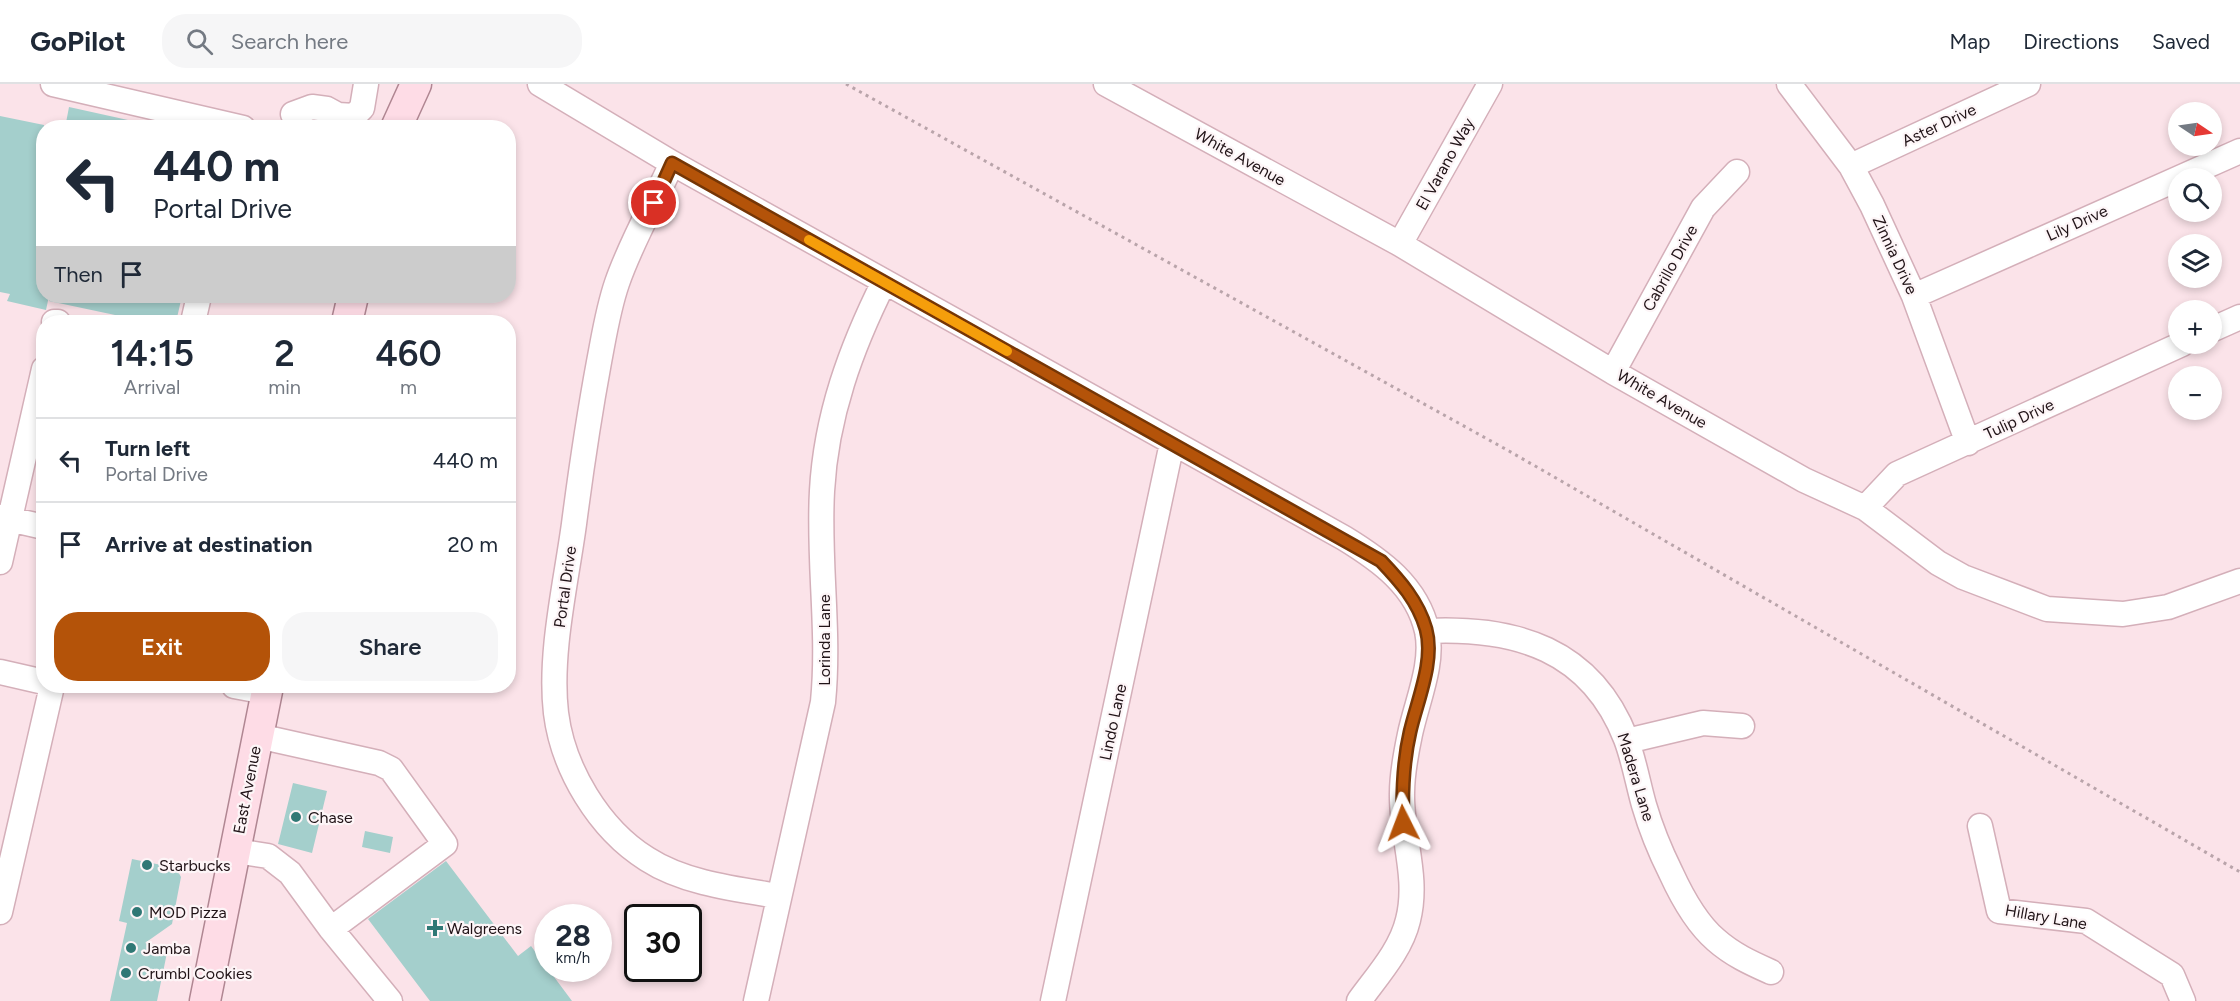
<!DOCTYPE html>
<html lang="en">
<head>
<meta charset="utf-8">
<style>
  :root { --surface:#fff; --page:#f6f6f7; --text:#1f2937; --muted:#747a83; --line:#e0e1e3; --accent:#b45309 }
  body { margin:0; font-family:Figtree,sans-serif; background:var(--page); color:var(--text); height:100vh; display:flex; flex-direction:column; font-size:22px; white-space:nowrap }
  * { box-sizing:border-box; margin:0 }
  p { font-size:20px; color:var(--muted) }
  .icon { flex:none; width:33px; height:33px; fill:none; stroke:currentColor; stroke-width:2; stroke-linecap:round; stroke-linejoin:round }
  .map { position:relative; flex:1; overflow:hidden }
  .panel { position:absolute; left:36px; top:231px; width:480px; height:378px; display:flex; flex-direction:column; background:var(--surface); border-radius:24px; box-shadow:0 3px 9px #0003 }
  .panel>* { flex:none }
  .banner { position:absolute; left:36px; top:36px; width:480px; height:183px; border-radius:24px; box-shadow:0 3px 9px #0003; background:#fff; color:var(--text); overflow:hidden }
  .needle { width:39px; rotate:103deg }
  .tools { position:absolute; left:2168px; top:18px; display:grid; gap:12px }
  .tools a { display:grid; place-items:center; width:54px; height:54px; border-radius:50%; background:var(--surface); box-shadow:0 3px 9px #0003; font-size:30px }
  .speed { position:absolute; left:534px; top:820px; display:flex; gap:12px; font-size:30px; font-weight:700; text-align:center }
  .speed>* { display:grid; place-content:center; width:78px; height:78px; border-radius:50%; background:var(--surface); box-shadow:0 3px 9px #0003; line-height:1 }
  .speed small { font-size:15px; font-weight:400 }
  .speed .limit { border:3px solid #111; border-radius:9px; background:#fff; color:#111 }
  .pin { position:absolute; display:grid; place-items:center; width:51px; height:51px; color:#fff; margin:-26px; border:3px solid #fff; border-radius:50%; box-shadow:0 2px 6px #0007 }
  .me { position:absolute; width:66px; margin:-33px; rotate:357deg; stroke-linejoin:round; filter:drop-shadow(0 0 4px #0008) }
  .turn { display:flex; align-items:center; gap:21px; height:126px; padding:0 18px; font-size:27px }
  .turn .icon { width:78px; height:78px; stroke-width:2.5 }
  .turn b { display:block; font-size:42px; line-height:51px }
  .then { display:flex; align-items:center; height:57px; padding:0 18px; background:#0003; gap:12px; font-size:22px }
  .eta { display:flex; justify-content:space-evenly; align-items:center; height:102px; text-align:center }
  .eta b { font-size:36px; font-weight:600; line-height:42px }
  .button { display:flex; gap:12px; margin-top:auto; padding:12px 18px }
  .button a { flex:1; height:69px; border-radius:24px; background:var(--accent); color:#fff; font-size:24px; font-weight:600; line-height:69px; text-align:center }
  .button a+a { background:var(--page); color:var(--text) }
  ul { padding:0; list-style:none }
  li { display:flex; align-items:center; gap:18px; height:84px; padding:0 18px; border-top:2px solid var(--line) }
  li div { flex:1 }
  li b { display:block; font-size:22px }
  li em { font-style:normal }
  header { display:flex; align-items:center; gap:36px; box-sizing:border-box; height:84px; padding:0 30px; background:var(--surface); border-bottom:2px solid var(--line) }
  header strong { font-size:28px }
  nav { display:flex; gap:33px; margin-inline-start:auto; font-size:21px }
  .search { width:420px; height:54px; background:var(--page); display:flex; align-items:center; gap:15px; box-sizing:border-box; padding:0 21px; border-radius:24px; color:var(--muted); font-size:22px }
  .map>svg:first-child { display:block }
  .building { fill:#a4cfcc }
  .lines { fill:none; stroke-linecap:round; stroke-linejoin:round }
  .minor-casing { stroke:#d4afb9; stroke-width:27 }
  .major-casing { stroke:#b08692; stroke-width:33 }
  .path { stroke:#b9a4aa; stroke-width:3; stroke-dasharray:3 4.5; stroke-linecap:butt }
  .minor { stroke:#fff; stroke-width:24 }
  .major { stroke:#fedce6; stroke-width:30 }
  .route-casing { stroke:#753606; stroke-width:15 }
  .route { stroke:#b45309; stroke-width:10 }
  .slow { stroke:#f59e0b; stroke-width:10 }
  .poi-dot { fill:#2f7875; stroke:#fdf5f7; stroke-width:2 }
  .labels { text-anchor:middle; dominant-baseline:central; stroke-width:4.5; stroke-linejoin:round; paint-order:stroke }
  .street-label { font-size:16px; fill:#201317; stroke:#fdf5f7 }
  .poi-label { font-size:16px; fill:#201317; stroke:#fdf5f7; text-anchor:start }
</style>
</head>
<body>
<header>
<strong>GoPilot</strong>
<div class="search"><svg class="icon" aria-label="search" viewBox="0 0 24 24"><circle cx="10" cy="10" r="6"/><path d="M15 15l6 6"/></svg>Search here</div>
<nav><a>Map</a><a>Directions</a><a>Saved</a></nav>
</header>
<div class="map">
<svg width="2240" height="917" viewBox="0 0 2240 917">
  <rect width="100%" height="100%" fill="#fbe3e9"/>
  <!-- building -->
  <path class="building" d="M69,23L137,38L136,44H65Z
    M0,32L44,41V212H49L46,226L7,217L10,210L0,208Z
    M50,212H182L176,238H148L49,217Z
    M293,699L327,707L312,769L278,760Z
    M365,747L393,753L390,769L362,763Z
    M132,775L176,784L181,793L172,840L145,859L168,864L157,917H110L127,839L119,837Z
    M446,777L518,872L531,862L572,917H430L368,835Z"/>
  <g class="lines">
    <!-- minor casing -->
    <g class="minor-casing">
      <path id="minor" d="M53,0L243,44
        M540,0L672,79L1344,454C1380,476 1417,502 1427,547C1434,580 1417,617 1410,650C1406,669 1402,689 1402,709C1401,752 1419,793 1408,836C1401,866 1377,892 1359,917
        M1106,0L1400,160L1613,288L1804,396L1865,424L1938,479L1963,493L2047,525L2123,530L2168,523L2240,497
        M1789,0L1851,82L1872,121L1914,212L1968,359
        M293,30L312,23L327,25L338,31L354,32L362,24L366,0
        M672,79C654,119 631,158 617,199C608,225 604,252 599,278C589,332 581,386 574,440C566,499 549,570 556,629C563,685 599,745 647,775C684,799 735,805 778,812
        M1851,82L2028,0
        M1400,160L1490,0
        M1914,212L2240,67
        M54,238H58
        M193,238L199,212
        M2211,246L2240,233
        M1613,288L1703,124L1737,88
        M1865,424L1897,390L2182,260
        M0,433L44,443
        M0,478L44,285
        M1427,547C1516,543 1591,565 1626,655C1634,676 1638,700 1644,721C1651,745 1660,767 1671,789C1682,813 1696,839 1716,856C1733,871 1751,879 1771,888
        M0,588L44,598
        M234,602L267,608
        M258,652L379,679L391,685L445,760L331,845L390,917
        M1627,657L1703,639L1742,642
        M1980,742L1999,827L2086,837L2172,891L2183,917
        M235,767L268,772L290,789L331,845
        M0,828L52,602
        M756,917L823,618C830,547 818,478 822,407C826,332 851,264 884,198
        M1053,917L1172,359"/>
    </g>
    <!-- major casing -->
    <g class="major-casing">
      <path id="major" d="M396,44L416,0
        M347,238L353,212
        M205,917L268,602"/>
    </g>
    <!-- path -->
    <path class="path" d="M846,0L1509,367L2240,788"/>
    <!-- minor -->
    <use href="#minor" class="minor"/>
    <!-- major -->
    <use href="#major" class="major"/>
  </g>
  <g class="lines">
    <!-- route casing -->
    <g class="route-casing">
      <path id="route" d="M654,119L672,79L1381,477C1400,497 1418,517 1426,545C1435,577 1417,617 1410,648C1403,678 1402,708 1403,739"/>
    </g>
    <!-- route -->
    <use href="#route" class="route"/>
    <!-- slow -->
    <path class="slow" d="M809,156L1007,267"/>
  </g>
  <!-- markers -->
  <g class="poi-dot">
    <circle cx="296" cy="733" r="6"/>
    <circle cx="147" cy="781" r="6"/>
    <circle cx="137" cy="828" r="6"/>
    <path d="M432 835h6v6h6v6h-6v6h-6v-6h-6v-6h6z"/>
    <circle cx="131" cy="864" r="6"/>
    <circle cx="126" cy="889" r="6"/>
  </g>
  <g class="labels">
    <!-- street labels -->
    <g class="street-label">
      <text transform="translate(1939 41) rotate(-25)">Aster Drive</text>
      <text transform="translate(1240 73) rotate(29)">White Avenue</text>
      <text transform="translate(1445 80) rotate(-61)">El Varano Way</text>
      <text transform="translate(2077 139) rotate(-24)">Lily Drive</text>
      <text transform="translate(1895 171) rotate(65)">Zinnia Drive</text>
      <text transform="translate(1670 184) rotate(-61)">Cabrillo Drive</text>
      <text transform="translate(1662 315) rotate(30)">White Avenue</text>
      <text transform="translate(2019 335) rotate(-25)">Tulip Drive</text>
      <text transform="translate(565 503) rotate(-82)">Portal Drive</text>
      <text transform="translate(824 556) rotate(-90)">Lorinda Lane</text>
      <text transform="translate(1113 638) rotate(-78)">Lindo Lane</text>
      <text transform="translate(1636 693) rotate(73)">Madera Lane</text>
      <text transform="translate(247 706) rotate(-79)">East Avenue</text>
      <text transform="translate(2046 833) rotate(10)">Hillary Lane</text>
    </g>
    <!-- poi labels -->
    <g class="poi-label">
      <text x="308" y="733">Chase</text>
      <text x="159" y="781">Starbucks</text>
      <text x="149" y="828">MOD Pizza</text>
      <text x="447" y="844">Walgreens</text>
      <text x="143" y="864">Jamba</text>
      <text x="138" y="889">Crumbl Cookies</text>
    </g>
  </g>
</svg>
<div class="tools">
<a><svg class="needle" viewBox="-14 -14 28 28"><path d="M0-13l5 13h-10z" fill="#e53935"/><path d="M0 13l5-13h-10z" fill="#747a83"/></svg></a>
<a><svg class="icon" aria-label="search" viewBox="0 0 24 24"><circle cx="10" cy="10" r="6"/><path d="M15 15l6 6"/></svg></a>
<a><svg class="icon" aria-label="layers" viewBox="0 0 24 24"><path d="M12 4l9 5-9 5-9-5zM3 14l9 5 9-5"/></svg></a>
<a>+</a>
<a>−</a>
</div>
<div class="speed"><div>28<small>km/h</small></div><div class="limit">30</div></div>
<div class="pin" style="left:654px;top:119px;background:#d93025"><svg class="icon" aria-label="arrive" viewBox="0 0 24 24"><path d="M6 21V4h12l-3 4 3 4H6"/></svg></div>
<svg class="me" style="left:1403px;top:739px" viewBox="-20 -20 40 40"><path d="M0-17L14 15 0 8-14 15z" fill="#b45309" stroke="#fff" stroke-width="4"/></svg>
<div class="banner">
<div class="turn"><svg class="icon" aria-label="left" viewBox="0 0 24 24"><path d="M17 20v-9H6M10 6l-5 5 5 5"/></svg><div><b>440 m</b>Portal Drive</div></div>
<div class="then">Then<svg class="icon" aria-label="arrive" viewBox="0 0 24 24"><path d="M6 21V4h12l-3 4 3 4H6"/></svg></div>
</div>
<section class="panel">
<div class="eta">
<div><b>14:15</b><p>Arrival</p></div>
<div><b>2</b><p>min</p></div>
<div><b>460</b><p>m</p></div>
</div>
<ul>
<li><svg class="icon" aria-label="left" viewBox="0 0 24 24"><path d="M17 20v-9H6M10 6l-5 5 5 5"/></svg><div><b>Turn left</b><p>Portal Drive</p></div><em>440 m</em></li>
<li><svg class="icon" aria-label="arrive" viewBox="0 0 24 24"><path d="M6 21V4h12l-3 4 3 4H6"/></svg><div><b>Arrive at destination</b></div><em>20 m</em></li>
</ul>
<div class="button"><a>Exit</a><a>Share</a></div>
</section>
</div>
</body>
</html>
